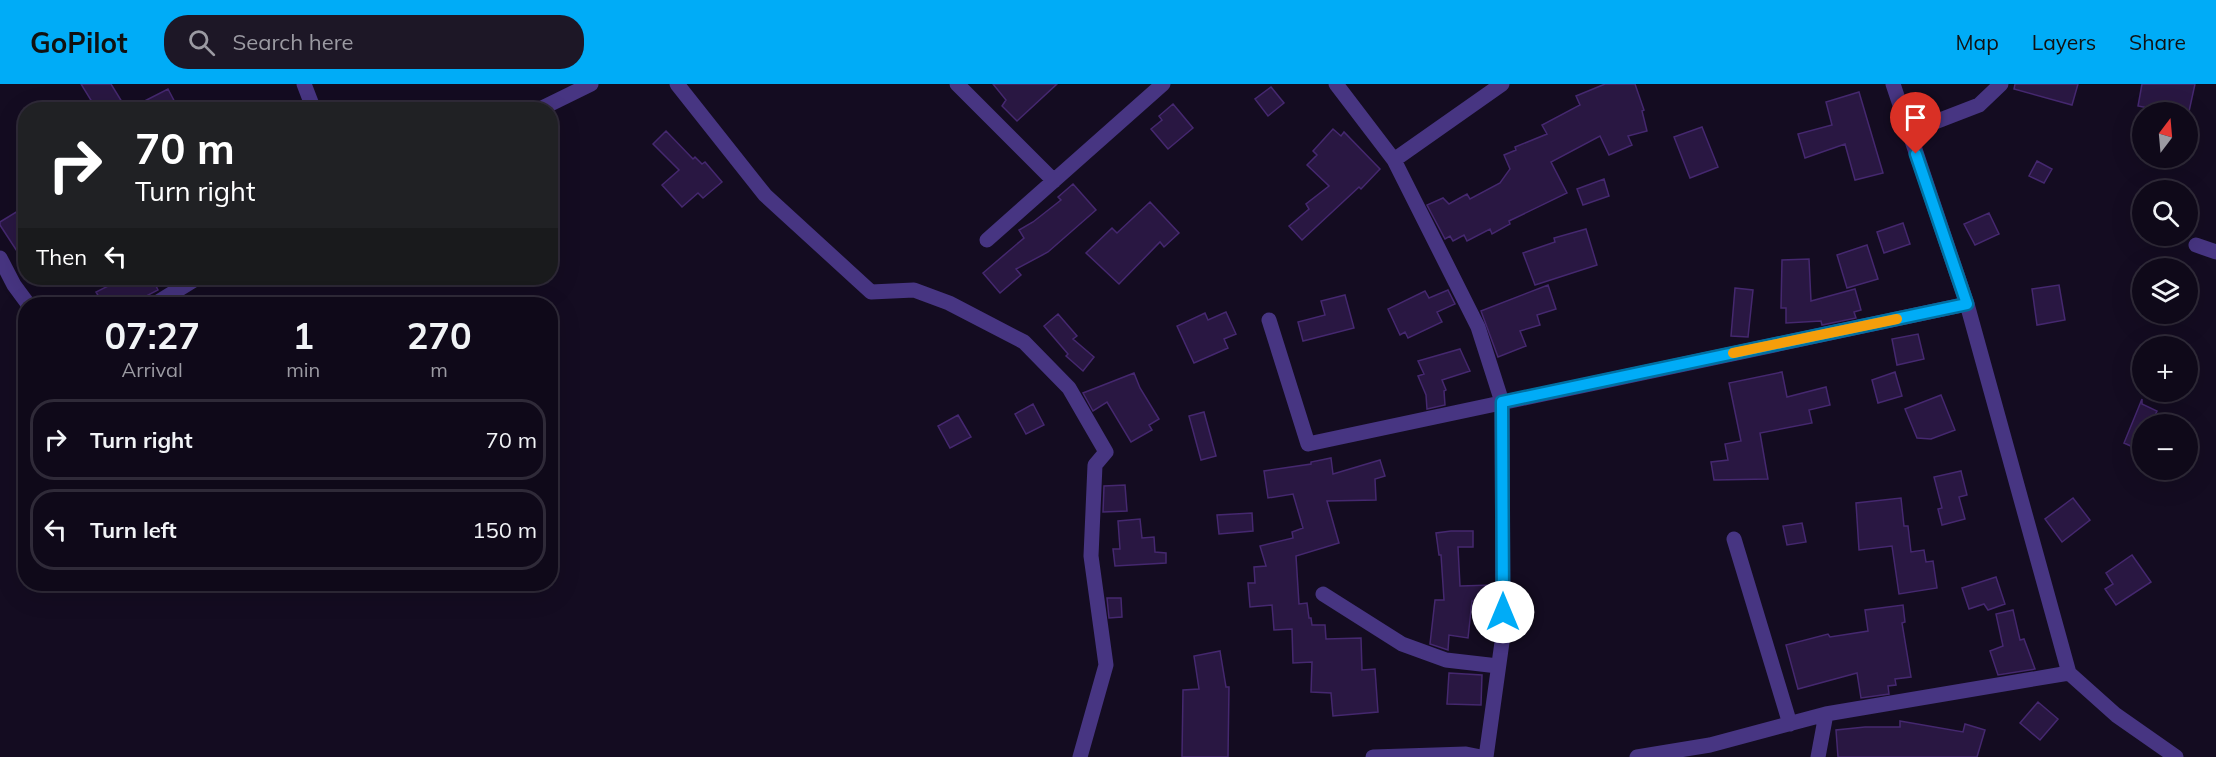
<!DOCTYPE html>
<html lang="en">
<head>
<meta charset="utf-8">
<style>
  :root { --surface:#0f0919; --page:#1d1726; --text:#f1f3f6; --muted:#9b9aa2; --line:#2f2a38; --accent:#00acf7 }
  body { margin:0; font-family:Mulish,sans-serif; background:var(--page); color:var(--text); height:100vh; display:flex; flex-direction:column; font-size:22px; white-space:nowrap }
  * { box-sizing:border-box; margin:0 }
  p { font-size:20px; color:var(--muted) }
  .icon { flex:none; width:33px; height:33px; fill:none; stroke:currentColor; stroke-width:2; stroke-linecap:round; stroke-linejoin:round }
  .map { position:relative; flex:1; overflow:hidden }
  .sheet { position:absolute; left:18px; top:213px; width:540px; height:294px; display:flex; flex-direction:column; background:var(--surface); border-radius:24px; box-shadow:0 6px 24px #0002,0 0 0 2px var(--line) }
  .sheet>* { flex:none }
  .banner { position:absolute; left:18px; top:18px; width:540px; height:183px; border-radius:24px; box-shadow:0 6px 24px #0002,0 0 0 2px var(--line); background:#202124; color:#fff; overflow:hidden }
  .needle { width:39px; rotate:16deg }
  .tools { position:absolute; left:2132px; top:18px; display:grid; gap:12px }
  .tools a { display:grid; place-items:center; width:66px; height:66px; border-radius:50%; background:var(--surface); box-shadow:0 6px 24px #0002,0 0 0 2px var(--line); font-size:30px }
  .pin { position:absolute; display:grid; place-items:center; width:51px; height:51px; color:#fff; margin:-62px -26px; border-radius:50% 50% 50% 0; rotate:-45deg; box-shadow:0 0 6px #0007 }
  .pin .icon { rotate:45deg }
  .me { position:absolute; width:66px; margin:-33px; rotate:0deg; stroke-linejoin:round; filter:drop-shadow(0 0 4px #0008) }
  .turn { display:flex; align-items:center; gap:21px; height:126px; padding:0 18px; font-size:27px }
  .turn .icon { width:78px; height:78px; stroke-width:2.5 }
  .turn b { display:block; font-size:42px; line-height:51px }
  .then { display:flex; align-items:center; height:57px; padding:0 18px; background:#0003; gap:12px; font-size:22px }
  .eta { display:flex; justify-content:space-evenly; align-items:center; height:102px; text-align:center }
  .eta b { font-size:36px; font-weight:700; line-height:42px }
  ul { padding:0; list-style:none }
  li { display:flex; align-items:center; gap:18px; height:81px; margin:0 12px 9px; padding:0 6px; border:3px solid var(--line); border-radius:24px }
  li div { flex:1 }
  li b { display:block; font-size:22px }
  li em { font-style:normal }
  header { display:flex; align-items:center; gap:36px; box-sizing:border-box; height:84px; padding:0 30px; background:var(--accent); color:#111 }
  header strong { font-size:28px }
  nav { display:flex; gap:33px; margin-inline-start:auto; font-size:21px }
  .search { width:420px; height:54px; background:var(--page); display:flex; align-items:center; gap:15px; box-sizing:border-box; padding:0 21px; border-radius:24px; color:var(--muted); font-size:22px }
  .map>svg:first-child { display:block }
  .building { fill:#291742; stroke:#45286f; stroke-width:1.5 }
  .lines { fill:none; stroke-linecap:round; stroke-linejoin:round }
  .minor { stroke:#473582; stroke-width:15 }
  .route-casing { stroke:#0070a1; stroke-width:15 }
  .route { stroke:#00acf7; stroke-width:10 }
  .slow { stroke:#f59e0b; stroke-width:10 }
</style>
</head>
<body>
<header>
<strong>GoPilot</strong>
<div class="search"><svg class="icon" aria-label="search" viewBox="0 0 24 24"><circle cx="10" cy="10" r="6"/><path d="M15 15l6 6"/></svg>Search here</div>
<nav><a>Map</a><a>Layers</a><a>Share</a></nav>
</header>
<div class="map">
<svg width="2216" height="673" viewBox="0 0 2216 673">
  <rect width="100%" height="100%" fill="#140c21"/>
  <!-- building -->
  <path class="building" d="M81,0H111L127,26H97Z
    M993,0H1057L1017,37L1002,22L1006,16Z
    M1605,0H1635L1644,26L1642,27L1647,47L1628,52L1632,61L1609,71L1600,52L1551,78L1567,109L1509,137L1510,140L1492,150L1490,145L1467,157L1464,151L1453,157L1450,152L1445,155L1427,121L1443,114L1449,120L1467,110L1470,115L1500,99L1510,85L1504,71L1516,66L1515,63L1547,50L1542,41L1580,21L1576,12Z
    M2015,0H2078L2072,21L2014,5Z
    M2142,0H2195L2188,32L2187,28H2168L2138,22Z
    M1271,3L1284,19L1268,32L1255,15Z
    M168,5L179,26H127Z
    M1859,8L1883,89L1855,96L1845,60L1805,74L1798,50L1832,41L1826,18Z
    M1173,20L1193,44L1168,65L1151,45L1162,36L1159,32Z
    M1702,43L1718,83L1690,94L1674,53Z
    M1333,45L1341,52L1344,48L1380,85L1361,105L1359,103L1302,156L1289,142L1309,125L1306,120L1329,102L1307,81L1317,71L1313,67Z
    M666,47L693,75L695,73L702,80L705,78L722,98L703,114L698,109L682,123L662,101L679,86L653,60Z
    M2037,77L2052,85L2044,99L2029,92Z
    M1604,95L1609,112L1583,121L1577,105Z
    M1073,100L1096,126L1048,168L1016,185L1021,191L1000,209L983,189L1024,154L1019,146L1033,138L1061,116L1058,113Z
    M1150,118L1179,149L1164,163L1160,158L1119,200L1086,169L1112,144L1117,149Z
    M26,122V181L0,141V138Z
    M1989,129L1999,150L1975,161L1964,140Z
    M1903,139L1910,160L1884,169L1877,148Z
    M1586,145L1597,181L1535,201L1523,169L1555,158L1554,154Z
    M1867,161L1878,195L1847,204L1837,171Z
    M1809,175L1811,217L1855,205L1861,226L1854,228L1856,234L1822,241L1821,237L1786,239V224H1781L1782,176Z
    M124,194H152L158,206L131,220H103L96,208Z
    M1548,201L1556,225L1537,231L1540,241L1520,247L1526,262L1498,273L1481,227Z
    M2059,201L2065,236L2037,241L2032,205Z
    M1735,204L1753,206L1748,253L1731,252Z
    M1448,206L1455,220L1437,228L1442,238L1408,254L1405,248L1400,251L1388,225L1425,207L1429,214Z
    M1345,211L1354,244L1303,257L1298,238L1325,231L1321,217Z
    M1226,228L1236,250L1224,255L1228,264L1194,279L1177,242L1205,229L1208,236Z
    M1058,230L1077,252L1073,255L1094,273L1083,287L1066,272L1068,270L1044,242Z
    M1918,250L1924,275L1897,281L1892,255Z
    M1460,265L1470,287L1442,296L1446,306L1444,307L1445,321L1427,325L1426,311L1418,292L1424,290L1418,277Z
    M1782,288L1787,313L1826,303L1830,321L1809,326L1812,339L1760,349L1768,395L1714,396L1711,378L1728,376L1725,360L1741,357L1729,299Z
    M1895,288L1902,312L1878,319L1872,296Z
    M1134,289L1140,304L1159,335L1149,341L1152,346L1131,358L1107,318L1093,327L1083,309Z
    M1941,311L1955,346L1931,355L1917,354L1905,325Z
    M2142,315V320L2157,327L2151,340H2142V367L2124,359Z
    M1033,320L1044,341L1026,350L1015,330Z
    M1204,328L1216,372L1201,376L1189,332Z
    M958,331L971,353L950,364L938,342Z
    M1331,374L1333,390L1380,376L1385,392L1375,395L1376,416L1327,417L1339,459L1296,472L1299,520L1307,519L1309,534H1311L1312,541H1325L1326,555L1361,554L1362,586L1375,585L1378,628L1333,632L1331,609L1311,608L1312,578L1293,579L1292,545L1274,546L1272,521L1250,523L1248,499H1255L1254,483L1266,482L1260,462L1293,454L1292,448L1303,444L1293,410L1268,414L1264,387L1311,380V378Z
    M1961,387L1967,411L1959,413L1965,435L1942,441L1938,425L1942,424L1934,393Z
    M1125,401L1127,427L1103,428L1104,402Z
    M1901,414L1904,442H1908L1911,468L1924,466L1926,478L1933,477L1937,504L1899,510L1892,462L1859,466L1856,419Z
    M2073,414L2090,436L2062,458L2045,435Z
    M1252,429L1253,447L1219,450L1217,431Z
    M1140,435L1142,454L1154,453L1155,468L1166,469V479L1115,482L1113,465H1120L1118,437Z
    M1802,439L1806,458L1787,461L1783,442Z
    M1451,447H1473V463H1458L1460,502L1493,501V517H1472L1468,554L1449,551L1448,566L1430,560L1435,516H1444L1441,471H1439L1436,449Z
    M2132,471L2151,498L2116,521L2105,505L2113,500L2106,489Z
    M1996,493L2005,520L1988,526L1984,520L1969,525L1962,504Z
    M1107,514H1121L1122,533L1109,534Z
    M1903,521L1905,538L1902,539L1911,593L1895,595L1896,601L1888,602L1889,610L1861,614L1857,589L1798,605L1786,561L1828,550L1830,553L1868,547L1865,526Z
    M2013,526L2020,556L2024,555L2035,585L1998,591L1990,567L2003,562L1996,530Z
    M1220,567L1226,603H1229L1228,673H1182L1183,606L1199,605L1194,572Z
    M1449,589L1482,591L1481,621L1447,620Z
    M2038,618L2058,635L2040,656L2020,639Z
    M1900,637L1963,648L1965,640L1985,646L1977,673H1838L1836,646L1865,643H1900Z"/>
  <g class="lines">
    <!-- minor -->
    <path class="minor" d="M304,0L314,26
      M677,0L765,111L871,208L914,206L949,219L1024,258L1069,304L1106,368L1095,381L1091,472L1106,581L1080,673
      M957,0L1054,97
      M1336,0L1394,76L1478,243L1502,318L1503,551L1486,673
      M1893,0L1967,220L2069,589L2116,631L2176,673
      M538,26L591,0
      M1909,48L1979,21L2001,0
      M1394,76L1502,0
      M987,156L1163,0
      M2196,161L2216,168
      M0,174L14,201L28,220
      M155,220L197,194
      M1269,236L1308,360L1967,220
      M1734,455L1790,640
      M1323,510L1402,560L1446,576L1498,582
      M1373,673L1466,670L1481,673
      M1637,673L1710,661L1826,630L2069,589
      M1818,673L1826,630"/>
  </g>
  <g class="lines">
    <!-- route casing -->
    <g class="route-casing">
      <path id="route" d="M1503,528L1502,318L1967,220L1916,70"/>
    </g>
    <!-- route -->
    <use href="#route" class="route"/>
    <!-- slow -->
    <path class="slow" d="M1733,269L1897,235"/>
  </g>
</svg>
<div class="tools">
<a><svg class="needle" viewBox="-14 -14 28 28"><path d="M0-13l5 13h-10z" fill="#e53935"/><path d="M0 13l5-13h-10z" fill="#9b9aa2"/></svg></a>
<a><svg class="icon" aria-label="search" viewBox="0 0 24 24"><circle cx="10" cy="10" r="6"/><path d="M15 15l6 6"/></svg></a>
<a><svg class="icon" aria-label="layers" viewBox="0 0 24 24"><path d="M12 4l9 5-9 5-9-5zM3 14l9 5 9-5"/></svg></a>
<a>+</a>
<a>−</a>
</div>
<div class="pin" style="left:1916px;top:70px;background:#d93025"><svg class="icon" aria-label="arrive" viewBox="0 0 24 24"><path d="M6 21V4h12l-3 4 3 4H6"/></svg></div>
<svg class="me" style="left:1503px;top:528px" viewBox="-20 -20 40 40"><circle r="19" fill="#fff"/><path d="M0-13L10 11 0 6-10 11z" fill="#00acf7"/></svg>
<div class="banner">
<div class="turn"><svg class="icon" aria-label="right" viewBox="0 0 24 24"><path d="M7 20v-9h11M14 6l5 5-5 5"/></svg><div><b>70 m</b>Turn right</div></div>
<div class="then">Then<svg class="icon" aria-label="left" viewBox="0 0 24 24"><path d="M17 20v-9H6M10 6l-5 5 5 5"/></svg></div>
</div>
<section class="sheet">
<div class="eta">
<div><b>07:27</b><p>Arrival</p></div>
<div><b>1</b><p>min</p></div>
<div><b>270</b><p>m</p></div>
</div>
<ul>
<li><svg class="icon" aria-label="right" viewBox="0 0 24 24"><path d="M7 20v-9h11M14 6l5 5-5 5"/></svg><div><b>Turn right</b></div><em>70 m</em></li>
<li><svg class="icon" aria-label="left" viewBox="0 0 24 24"><path d="M17 20v-9H6M10 6l-5 5 5 5"/></svg><div><b>Turn left</b></div><em>150 m</em></li>
</ul>
</section>
</div>
</body>
</html>
